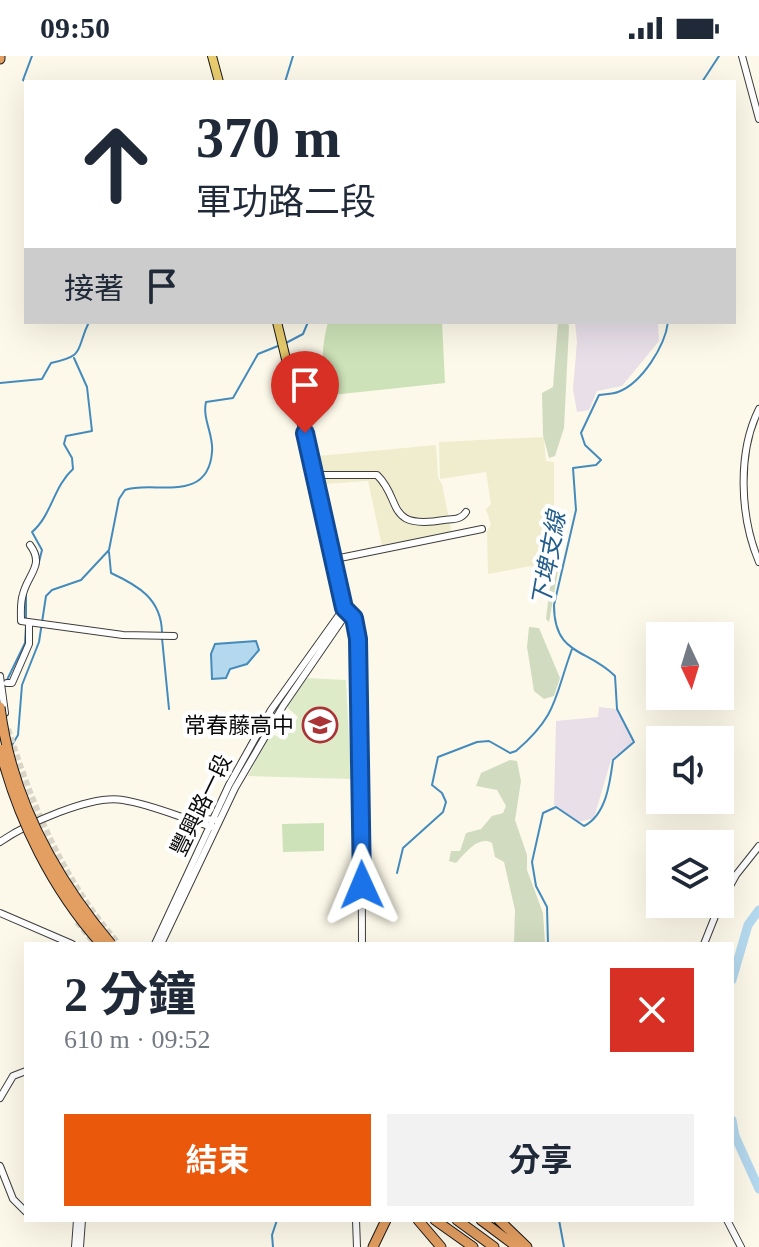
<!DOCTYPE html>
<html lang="zh-TW">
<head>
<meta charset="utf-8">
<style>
  :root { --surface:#fff; --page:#f2f2f3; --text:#1f2937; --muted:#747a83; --accent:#ea580c }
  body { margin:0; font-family:"Times New Roman","Noto Sans TC",serif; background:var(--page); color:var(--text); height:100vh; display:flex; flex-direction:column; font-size:30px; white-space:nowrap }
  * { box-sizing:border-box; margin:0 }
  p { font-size:26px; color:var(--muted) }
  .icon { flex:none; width:44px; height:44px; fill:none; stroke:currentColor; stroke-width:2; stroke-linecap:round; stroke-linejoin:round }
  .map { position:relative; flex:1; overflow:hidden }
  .sheet { position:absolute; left:24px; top:886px; width:710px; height:280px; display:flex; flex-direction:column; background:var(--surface); border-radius:0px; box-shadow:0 8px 32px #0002 }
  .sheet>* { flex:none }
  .hud { position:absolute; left:24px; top:24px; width:712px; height:244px; border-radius:0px; box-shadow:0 8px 32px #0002; background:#fff; color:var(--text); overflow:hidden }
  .needle { width:52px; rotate:176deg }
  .fabs { position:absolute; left:646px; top:566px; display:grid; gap:16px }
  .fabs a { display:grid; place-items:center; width:88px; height:88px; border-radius:0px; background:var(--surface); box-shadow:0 8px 32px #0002; font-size:40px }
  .pin { position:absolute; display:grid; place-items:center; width:68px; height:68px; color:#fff; margin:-82px -34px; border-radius:50% 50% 50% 0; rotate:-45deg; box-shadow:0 0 8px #0007 }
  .pin .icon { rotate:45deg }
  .me { position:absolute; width:88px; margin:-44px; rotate:359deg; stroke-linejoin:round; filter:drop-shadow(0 0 6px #0008) }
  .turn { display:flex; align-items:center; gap:28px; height:168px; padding:0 40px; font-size:36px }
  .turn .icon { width:104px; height:104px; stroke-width:2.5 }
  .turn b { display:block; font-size:56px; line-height:68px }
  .then { display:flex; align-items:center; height:76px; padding:0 40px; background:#0003; gap:16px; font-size:30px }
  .round { display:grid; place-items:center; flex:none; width:84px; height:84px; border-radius:0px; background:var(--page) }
  .headline { display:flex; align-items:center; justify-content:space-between; height:136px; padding:0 40px }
  h1 { font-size:48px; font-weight:700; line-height:60px }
  .primary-button { display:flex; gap:16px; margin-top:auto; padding:16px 40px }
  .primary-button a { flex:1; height:92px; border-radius:0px; background:var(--accent); color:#fff; font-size:32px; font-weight:700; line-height:92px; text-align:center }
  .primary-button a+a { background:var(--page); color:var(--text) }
  .status { display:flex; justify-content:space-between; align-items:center; height:56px; padding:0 40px; background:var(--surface); direction:ltr }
  .status svg { height:22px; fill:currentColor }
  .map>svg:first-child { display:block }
  .industrial { fill:#e8dfe8 }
  .farmland { fill:#efedcd }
  .green { fill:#cde2b8 }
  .cemetery { fill:#d1dbbf }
  .pitch { fill:#deebc9 }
  .water { fill:#b4d8ee; stroke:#448bbc; stroke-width:2 }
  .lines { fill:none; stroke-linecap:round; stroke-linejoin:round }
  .stream { stroke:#448bbc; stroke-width:2 }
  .river { stroke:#b4d8ee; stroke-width:9 }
  .minor-tunnel { stroke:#d9d5c8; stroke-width:6; stroke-dasharray:6 3; stroke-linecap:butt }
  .minor-casing { stroke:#3d3d3d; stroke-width:8 }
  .major-casing { stroke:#1b1b1b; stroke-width:10 }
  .highway-casing { stroke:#1b1b1b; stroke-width:11 }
  .minor { stroke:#fff; stroke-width:6 }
  .major { stroke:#e8cc6e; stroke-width:8 }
  .highway { stroke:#e39e61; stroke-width:9 }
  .highway-bridge-casing { stroke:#1b1b1b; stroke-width:11; stroke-linecap:butt }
  .highway-bridge { stroke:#e39e61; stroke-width:9 }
  .route-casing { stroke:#114b97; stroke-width:20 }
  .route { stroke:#1a73e8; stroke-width:14 }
  .labels { text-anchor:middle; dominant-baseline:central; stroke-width:8; stroke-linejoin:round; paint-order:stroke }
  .poi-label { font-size:22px; fill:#0a0a0a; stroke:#fff; text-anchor:end }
  .street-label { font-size:22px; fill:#0a0a0a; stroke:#fff }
  .water-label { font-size:24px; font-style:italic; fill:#235d8c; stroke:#fff }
</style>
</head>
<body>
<div class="status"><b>09:50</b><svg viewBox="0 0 49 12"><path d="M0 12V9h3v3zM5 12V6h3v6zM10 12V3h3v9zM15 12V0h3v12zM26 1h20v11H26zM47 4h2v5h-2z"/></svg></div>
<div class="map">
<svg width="759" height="1191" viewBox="0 0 759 1191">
  <rect width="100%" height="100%" fill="#fdf9ea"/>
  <!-- industrial -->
  <path class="industrial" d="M575,266H658L659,285L622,330L597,335L589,354L577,356L573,333L577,286Z
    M599,651L617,653L634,686L611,704L594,762L579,766L554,749L556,665L598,661Z"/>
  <!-- farmland -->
  <path class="farmland" d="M544,381L546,405L554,406V460L543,528H534L531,510L488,518L487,475L491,469L486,453L491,448L486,416L440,423L439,386Z
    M436,389L438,422L442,428L452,478L382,490L368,425L325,428L318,400Z"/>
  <!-- green -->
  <path class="green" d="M328,266H442L445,327L332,339C320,313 321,293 328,266Z
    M324,767V795L283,796L282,768Z"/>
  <!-- cemetery -->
  <path class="cemetery" d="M558,266H568L569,271L564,372L555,400L549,402L543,379L542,337L553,331Z
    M558,463L566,469L549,566L546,563Z
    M529,571L539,572L560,622L554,640L544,643L534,635L527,591Z
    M510,704L517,705L521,725L515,764L527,799V814L543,857L545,888H514L515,854L504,806L495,801L492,787C478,779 465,798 456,807L449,805L451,795H460L466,777L481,773L492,760L503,757L506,750L497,734L476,730L481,717Z"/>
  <!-- pitch -->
  <path class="pitch" d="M307,622L346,624L351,723L248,720L271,677L284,684L298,661L287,651Z"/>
  <!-- water -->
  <path class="water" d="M256,585L259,594L247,608L230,613L226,622L212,623L211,598L215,588Z"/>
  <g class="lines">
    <!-- stream -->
    <path class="stream" d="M27,26L23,24L32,0
      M285,26L293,0
      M702,26L719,0
      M284,288L303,278L308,266
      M0,327L42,323L51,307C87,299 75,294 89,266
      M109,496L111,517C139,530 161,543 162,576
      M38,510L42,494L32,476C52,459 53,431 73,413L72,402L64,388L66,380L92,375L87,331L74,302
      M26,562V537
      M162,582L169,653
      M6,626L25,587L26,569
      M12,689L18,679L22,629L39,586L46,540L52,534L81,524L109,494L119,443L125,434C152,424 208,449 212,396C214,379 202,363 206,346L233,342L258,298L278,290
      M397,817L403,792L443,756L446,746L442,737L432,729L438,701L477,686L489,685L510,697L516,695C558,659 554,642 572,593
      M548,888L547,851L536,830L532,806L543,757L556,751L584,770C606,759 610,727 613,704L634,686L617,653L615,620C587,592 554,600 554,549L576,454L573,412L596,409L601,404L585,389L581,377L599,339C604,338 613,338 618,336C642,327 665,290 668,266
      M559,1164L564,1191
      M273,1191L272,1179L277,1164"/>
    <!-- river -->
    <path class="river" d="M732,924L748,869L759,854
      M732,1064L735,1080L759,1133"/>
    <!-- minor-tunnel -->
    <path class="minor-tunnel" d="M8,673C33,751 63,825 119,888
      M77,866L95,888"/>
    <!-- minor casing -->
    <g class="minor-casing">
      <path id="minor" d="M742,0L759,63
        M759,353C737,397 740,461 759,506
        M315,419H377C403,444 384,474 444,464C453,463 461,464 466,456
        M30,489C45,509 28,518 23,538C20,547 21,556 21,565L123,579L174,580
        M335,503L482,473
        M344,552L354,562L361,603L362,888
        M0,620L5,657
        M7,627H12L29,588V569
        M185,761L216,764
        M0,786C26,768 92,738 123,744C154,749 183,763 213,771
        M720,848L736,819L759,790
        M0,857L72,888
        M155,888L229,729L271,654L344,552
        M161,888L235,732L283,650L342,564L343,555
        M704,888L720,848
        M0,1042L13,1020L26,1015
        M0,1110L13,1143L26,1156
        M356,1164L357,1191
        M727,1164L741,1191
        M75,1191L77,1164
        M80,1191L82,1164"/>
    </g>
    <!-- major casing -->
    <g class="major-casing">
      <path id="major" d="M212,0L219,26
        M277,266L341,529L344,552"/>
    </g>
    <!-- highway casing -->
    <g class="highway-casing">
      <path id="highway" d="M0,3V0
        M418,1164L441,1191
        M435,1164L473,1191
        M457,1164L494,1191
        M481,1164L517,1191
        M499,1164L527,1191
        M373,1191L386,1164"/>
    </g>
    <!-- minor -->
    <use href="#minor" class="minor"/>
    <!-- major -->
    <use href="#major" class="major"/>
    <!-- highway -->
    <use href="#highway" class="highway"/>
    <!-- highway-bridge casing -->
    <g class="highway-bridge-casing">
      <path id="highway-bridge" d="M0,651C11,740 54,820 111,888
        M0,693C18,764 52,833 101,888"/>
    </g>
    <!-- highway-bridge -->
    <use href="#highway-bridge" class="highway-bridge"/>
  </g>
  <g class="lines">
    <!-- route casing -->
    <g class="route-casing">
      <path id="route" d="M305,377L344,552L354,562L358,583L362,829"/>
    </g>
    <!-- route -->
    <use href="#route" class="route"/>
  </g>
  <!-- icons -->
  <defs>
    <g id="school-ring" transform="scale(1.8)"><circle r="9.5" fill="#fff" stroke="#a93337" stroke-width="1.5"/><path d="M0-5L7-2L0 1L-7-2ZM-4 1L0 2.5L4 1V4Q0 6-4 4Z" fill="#a93337"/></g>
  </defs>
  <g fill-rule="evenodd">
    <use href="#school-ring" x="320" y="669"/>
  </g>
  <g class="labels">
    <!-- poi labels -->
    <g class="poi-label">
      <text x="294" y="669">常春藤高中</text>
    </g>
    <!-- street labels -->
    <g class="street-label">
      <text transform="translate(201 749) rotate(-64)">豐興路一段</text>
    </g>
    <!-- water labels -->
    <g class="water-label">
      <text transform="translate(549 503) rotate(-80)">下埤支線</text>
    </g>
  </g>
</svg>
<div class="fabs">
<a><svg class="needle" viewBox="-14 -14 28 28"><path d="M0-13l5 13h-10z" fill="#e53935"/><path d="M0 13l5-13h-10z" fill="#747a83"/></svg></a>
<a><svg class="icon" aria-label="sound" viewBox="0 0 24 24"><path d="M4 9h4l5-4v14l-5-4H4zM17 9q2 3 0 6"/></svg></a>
<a><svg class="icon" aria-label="layers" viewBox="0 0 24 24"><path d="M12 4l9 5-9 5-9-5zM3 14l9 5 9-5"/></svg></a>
</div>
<div class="pin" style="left:305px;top:377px;background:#d93025"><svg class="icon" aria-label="arrive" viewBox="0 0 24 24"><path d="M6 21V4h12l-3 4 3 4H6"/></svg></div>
<svg class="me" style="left:362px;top:829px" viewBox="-20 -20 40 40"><path d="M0-17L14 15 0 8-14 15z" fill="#1a73e8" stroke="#fff" stroke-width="4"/></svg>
<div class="hud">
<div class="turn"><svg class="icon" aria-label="ahead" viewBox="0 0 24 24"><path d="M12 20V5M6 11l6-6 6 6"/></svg><div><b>370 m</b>軍功路二段</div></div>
<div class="then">接著<svg class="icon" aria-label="arrive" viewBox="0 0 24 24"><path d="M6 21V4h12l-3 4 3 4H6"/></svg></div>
</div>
<section class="sheet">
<div class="headline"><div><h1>2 分鐘</h1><p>610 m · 09:52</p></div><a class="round" style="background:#d93025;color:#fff"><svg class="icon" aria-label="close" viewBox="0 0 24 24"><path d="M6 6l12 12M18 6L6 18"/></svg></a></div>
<div class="primary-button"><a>結束</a><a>分享</a></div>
</section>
</div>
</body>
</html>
